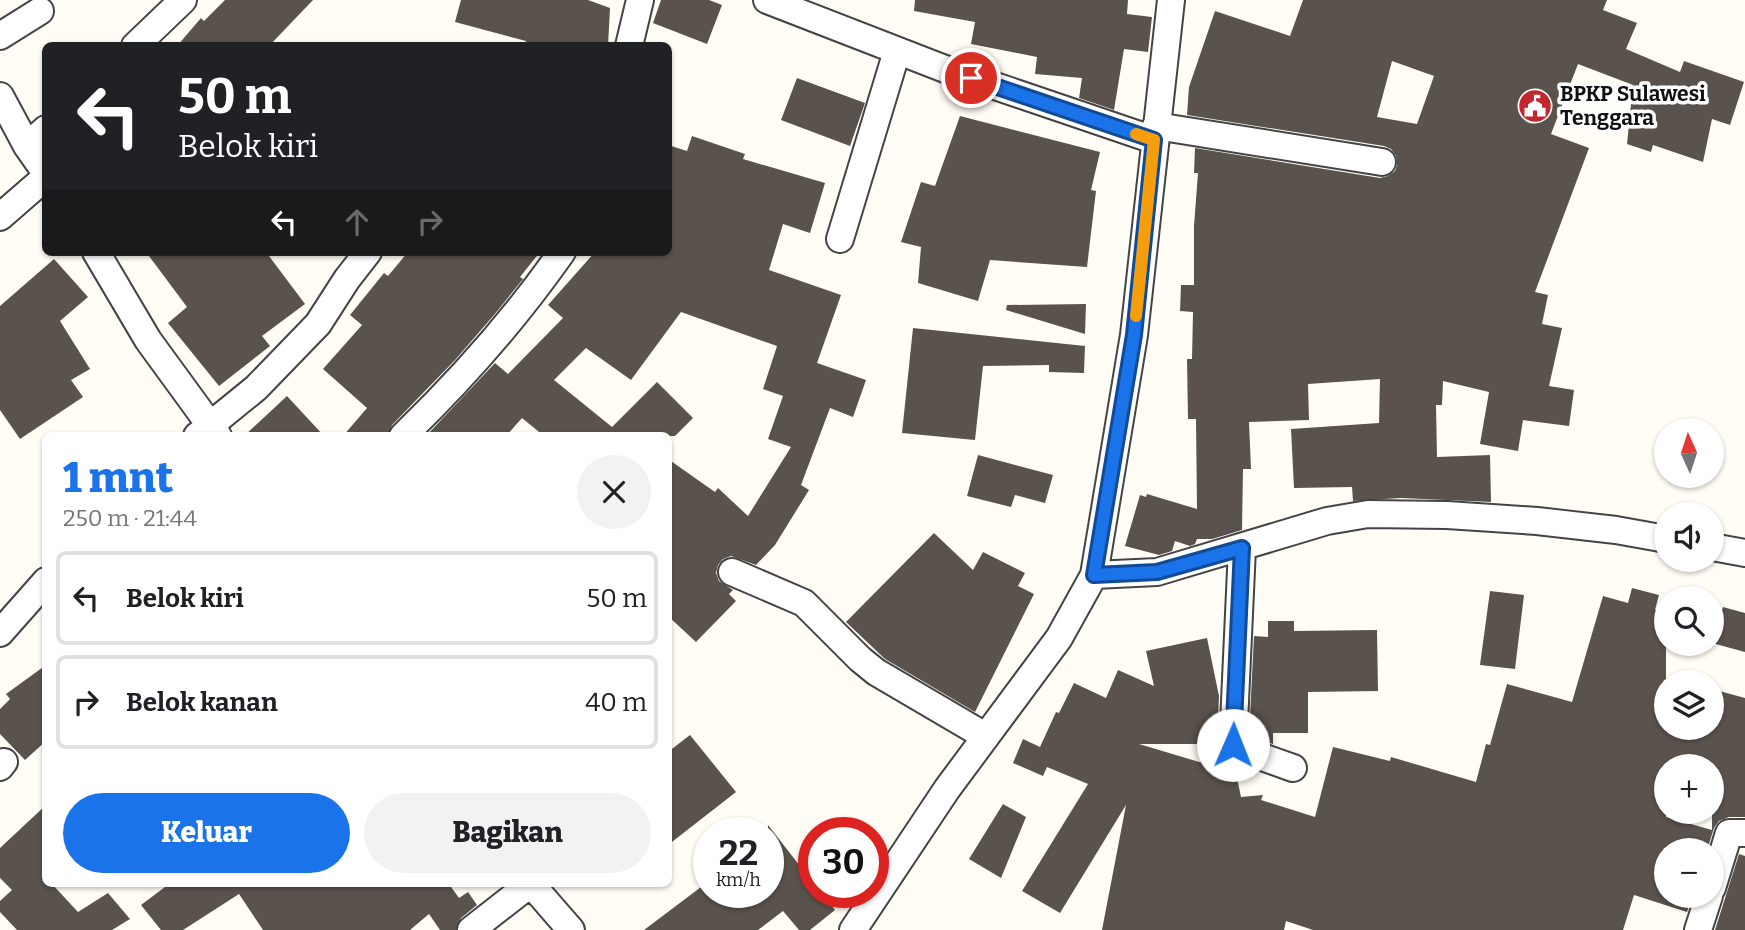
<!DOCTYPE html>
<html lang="id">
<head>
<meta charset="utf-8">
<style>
  :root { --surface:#fff; --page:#f2f2f2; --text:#202124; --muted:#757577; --line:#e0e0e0; --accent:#1a73e8 }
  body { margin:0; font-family:Bitter,serif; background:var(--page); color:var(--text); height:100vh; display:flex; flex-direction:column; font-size:26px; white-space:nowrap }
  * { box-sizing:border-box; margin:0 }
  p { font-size:23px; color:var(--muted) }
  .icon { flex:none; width:38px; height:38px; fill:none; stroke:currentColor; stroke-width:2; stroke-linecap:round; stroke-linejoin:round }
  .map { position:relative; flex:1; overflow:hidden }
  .drawer { position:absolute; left:42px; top:432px; width:630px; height:455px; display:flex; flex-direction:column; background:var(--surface); border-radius:10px; box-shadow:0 2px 5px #0004 }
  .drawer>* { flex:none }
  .top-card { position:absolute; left:42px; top:42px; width:630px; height:214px; border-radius:10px; box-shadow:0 2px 5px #0004; background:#202124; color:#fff; overflow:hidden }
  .needle { width:46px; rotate:357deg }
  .fabs { position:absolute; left:1654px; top:418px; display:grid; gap:14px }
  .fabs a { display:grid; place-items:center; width:70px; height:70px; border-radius:50%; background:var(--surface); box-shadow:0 2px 5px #0004; font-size:35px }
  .speed { position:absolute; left:693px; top:817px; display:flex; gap:14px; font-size:35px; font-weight:700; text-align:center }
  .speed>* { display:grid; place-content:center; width:91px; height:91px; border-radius:50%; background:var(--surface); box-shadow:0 2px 5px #0004; line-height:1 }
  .speed small { font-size:18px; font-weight:400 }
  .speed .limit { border:10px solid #d22; background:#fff; color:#111 }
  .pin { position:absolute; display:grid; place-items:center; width:60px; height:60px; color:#fff; margin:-30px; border:4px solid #fff; border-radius:50%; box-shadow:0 2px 7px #0007 }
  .me { position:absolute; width:77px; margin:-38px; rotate:1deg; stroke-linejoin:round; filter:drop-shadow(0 0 5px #0008) }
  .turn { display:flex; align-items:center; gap:24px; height:147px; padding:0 21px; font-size:32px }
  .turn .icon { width:91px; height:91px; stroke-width:2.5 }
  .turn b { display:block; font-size:49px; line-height:60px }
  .lanes { display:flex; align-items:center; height:66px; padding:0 21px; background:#0003; justify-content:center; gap:35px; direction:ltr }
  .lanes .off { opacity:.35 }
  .round { display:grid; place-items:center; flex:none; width:74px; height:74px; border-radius:37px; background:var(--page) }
  .summary { display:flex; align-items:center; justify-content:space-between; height:119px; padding:0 21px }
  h1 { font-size:42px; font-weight:800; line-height:52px; color:var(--accent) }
  .cta { display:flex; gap:14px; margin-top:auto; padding:14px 21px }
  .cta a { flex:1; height:80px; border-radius:42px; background:var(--accent); color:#fff; font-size:28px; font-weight:800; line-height:80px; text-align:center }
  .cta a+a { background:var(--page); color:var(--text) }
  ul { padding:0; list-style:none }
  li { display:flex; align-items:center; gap:21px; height:94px; margin:0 14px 10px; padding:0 7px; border:4px solid var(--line); border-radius:10px }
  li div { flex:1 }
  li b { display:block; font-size:26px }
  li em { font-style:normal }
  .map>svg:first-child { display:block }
  .building { fill:#5a524d; fill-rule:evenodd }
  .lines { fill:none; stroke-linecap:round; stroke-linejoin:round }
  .street-casing { stroke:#444; stroke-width:30 }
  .street { stroke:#fff; stroke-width:26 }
  .route-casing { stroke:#114b97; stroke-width:18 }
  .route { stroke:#1a73e8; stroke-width:12 }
  .slow { stroke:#f59e0b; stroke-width:12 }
  .labels { text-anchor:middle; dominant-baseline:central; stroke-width:7; stroke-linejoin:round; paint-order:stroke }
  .poi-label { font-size:21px; font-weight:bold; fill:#111; stroke:#fff; text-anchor:start }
</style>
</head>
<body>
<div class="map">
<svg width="1745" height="930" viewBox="0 0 1745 930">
  <rect width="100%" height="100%" fill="#fffdf5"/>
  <!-- building -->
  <path class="building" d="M225,0H313L269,46H177L201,18L204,21Z
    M461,0H588L610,8L608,46H524L526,41L455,22Z
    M661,0H709L722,5L707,44L653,23Z
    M915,0H1128L1127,14L1152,17L1148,52L1124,49L1114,110L1079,98L1082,78L1035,74L1037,57L971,44L975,22L914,11Z
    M1303,0H1607L1603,10L1637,23L1626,49L1680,72L1684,61L1744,82L1730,125L1712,119L1703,162L1653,145L1651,152L1627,144L1633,85L1578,64L1551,134L1589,148L1535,292L1548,295L1542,324L1562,328L1549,386L1574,390L1569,426L1523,420L1518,451L1480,444L1489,392L1443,381L1442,405H1436L1437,457L1490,455L1491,502L1401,498L1353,501L1352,487L1294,488L1291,429L1379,423L1380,379L1308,384L1309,420L1249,422L1251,469H1243L1242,530L1212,539H1197L1195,544L1190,546L1175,541L1172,551L1159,555L1125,546L1140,495L1146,497L1147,494L1197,509L1196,419H1188L1187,359H1192L1193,312L1180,311L1181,285H1194V226L1198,173H1194L1195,148L1380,178L1388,176L1395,171L1397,165L1396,156L1391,149L1384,146L1187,115L1189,87L1215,11L1290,36ZM1392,61L1434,76L1417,124L1377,117Z
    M797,78L865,103L850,146L781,120Z
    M960,116L1100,152L1091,190L1096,191L1087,267L990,260L978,301L918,283L921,247L901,242L921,182L935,186Z
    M692,136L745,154L743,159L825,183L810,233L783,224L769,270L841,295L817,363L866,380L853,417L830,408L801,485L809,490L775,545L756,565L731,556L723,559L718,565L716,573L719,581L733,590L729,594L736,601L696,642L668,616V459L715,492L718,488L748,516L791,447L768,439L783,396L763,389L777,346L681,312L631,380L586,348L554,380L612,427L657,382L693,418L675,436H544L522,418L506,436H426L495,363L508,374L563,318L548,305L595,252H668V145L687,151Z
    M146,252H266L305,304L262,336L270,346L219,386L168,323L187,307Z
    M408,252H540L520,277L523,279L494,315L455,360L392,425L388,436H343L367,408L323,369L362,325L350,315L384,273L388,276Z
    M54,259L88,297L60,321L90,369L71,380L83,397L20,439L0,410V306Z
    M1086,304L1085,334L1006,310L1007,305Z
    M913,328L1085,346L1084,373L1049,372V365L983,366L975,440L902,433Z
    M287,396L324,436H244Z
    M978,455L1053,475L1045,503L1015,495L1011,507L967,496Z
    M934,533L973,570L983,552L1025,573L1018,586L1034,594L975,712L885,659L846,622Z
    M1632,588L1659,595L1655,610L1666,613V728H1712V689L1745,698V817H1729L1719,821L1714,828L1707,850H1666V896H1692L1687,912L1634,895L1623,930H1313L1286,921L1284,930H1102L1126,805L1060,913L1022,891L1088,784L1047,767L1043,776L1013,763L1023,739L1040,747L1056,712L1059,713L1074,683L1106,698L1118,670L1154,686L1146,651L1207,638L1219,696L1217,744H1139L1236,773L1241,797L1263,795L1261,800L1315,817L1333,747L1390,761L1391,757L1476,782L1486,744L1490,745L1507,684L1572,702L1603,596L1628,603ZM1666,766H1712V830L1666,817Z
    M1490,591L1524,595L1515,669L1480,665Z
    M1723,607L1745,613V652L1712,643Z
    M1268,621H1294V631L1377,630L1378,691L1308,692V733H1273V744L1249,736L1254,636L1268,637Z
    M46,665V741L25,760L0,734V709L10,699L6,694Z
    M690,735L736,792L668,845V752Z
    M1003,804L1026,817L1001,878L969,859Z
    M46,805V884H52L78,912L108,893L130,919L112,930H17L0,912V901L12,890L0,878V848Z
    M768,825L814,884V892H821L835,910L810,930H799L783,911L758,930H644L709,881V892H768Z
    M1739,854L1745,856V930H1715Z
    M169,884H449L459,898L468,892L477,905L461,918L456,930H440L429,914L410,930H263L239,894L183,930H161L141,905Z"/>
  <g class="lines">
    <!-- street casing -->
    <g class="street-casing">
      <path id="street" d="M767,0L945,69L1154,140
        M0,36L40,11
        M135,46L183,0
        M629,46L640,0
        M0,96L27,146L46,173
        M1156,126L1382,162
        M27,146L46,129
        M0,217L46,177
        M840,239L897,51
        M96,252L148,340L218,436
        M197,436L256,388L318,324L347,279L368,252
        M403,436C462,379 515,319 562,252
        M1712,547L1745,553
        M1242,548L1233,745L1234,747L1293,768
        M732,572L804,603L860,659L876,672L985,736
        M1094,575L1157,572L1327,521L1368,514L1447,515L1537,521L1616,530L1666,539
        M0,633L46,581
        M0,767L4,762
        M531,884L571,930
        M1712,888L1729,833H1745
        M471,930L530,884
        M853,930L947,789L1059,638L1094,575L1134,335L1171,0
        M1698,930L1709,896"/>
    </g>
    <!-- street -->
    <use href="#street" class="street"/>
  </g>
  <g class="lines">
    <!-- route casing -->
    <g class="route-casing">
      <path id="route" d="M971,78L1154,140L1134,335L1094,575L1157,572L1242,548L1233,745"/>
    </g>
    <!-- route -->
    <use href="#route" class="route"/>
    <!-- slow -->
    <path class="slow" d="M1136,134L1154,140L1136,316"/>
  </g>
  <!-- icons -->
  <defs>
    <g id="civic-disc" transform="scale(1.75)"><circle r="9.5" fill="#c4262e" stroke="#fff"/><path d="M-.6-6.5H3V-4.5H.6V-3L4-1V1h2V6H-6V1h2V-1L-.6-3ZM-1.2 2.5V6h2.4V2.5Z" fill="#fff"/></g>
  </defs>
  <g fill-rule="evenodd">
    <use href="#civic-disc" x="1535" y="106"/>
  </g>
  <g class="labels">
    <!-- poi labels -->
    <g class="poi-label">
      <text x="1560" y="94">BPKP Sulawesi<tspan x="1560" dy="24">Tenggara</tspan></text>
    </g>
  </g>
</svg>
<div class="fabs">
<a><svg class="needle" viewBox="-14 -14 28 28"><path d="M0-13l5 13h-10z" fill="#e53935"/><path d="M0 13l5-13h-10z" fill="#757577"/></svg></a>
<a><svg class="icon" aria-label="sound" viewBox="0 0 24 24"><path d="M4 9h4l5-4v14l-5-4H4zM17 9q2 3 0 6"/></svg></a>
<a><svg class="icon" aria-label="search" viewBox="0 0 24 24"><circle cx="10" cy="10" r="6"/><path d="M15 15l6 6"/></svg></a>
<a><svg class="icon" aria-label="layers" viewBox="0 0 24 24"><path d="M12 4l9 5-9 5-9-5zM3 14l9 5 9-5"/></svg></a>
<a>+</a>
<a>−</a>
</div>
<div class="speed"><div>22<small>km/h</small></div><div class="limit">30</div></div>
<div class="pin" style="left:971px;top:78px;background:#d93025"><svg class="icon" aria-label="arrive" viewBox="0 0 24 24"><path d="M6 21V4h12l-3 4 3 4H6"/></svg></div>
<svg class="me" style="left:1233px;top:745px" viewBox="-20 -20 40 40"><circle r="19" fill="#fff"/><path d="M0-13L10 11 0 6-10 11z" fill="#1a73e8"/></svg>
<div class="top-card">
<div class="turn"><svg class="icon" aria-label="left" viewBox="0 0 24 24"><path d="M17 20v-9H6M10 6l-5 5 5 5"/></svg><div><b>50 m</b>Belok kiri</div></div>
<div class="lanes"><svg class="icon" aria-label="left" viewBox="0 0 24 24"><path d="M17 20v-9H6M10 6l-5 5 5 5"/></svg><svg class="icon off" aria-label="ahead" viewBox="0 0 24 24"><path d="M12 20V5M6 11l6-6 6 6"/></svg><svg class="icon off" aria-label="right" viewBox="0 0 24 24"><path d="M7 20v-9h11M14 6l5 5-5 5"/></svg></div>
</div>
<section class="drawer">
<div class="summary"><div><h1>1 mnt</h1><p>250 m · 21:44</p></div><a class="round"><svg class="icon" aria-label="close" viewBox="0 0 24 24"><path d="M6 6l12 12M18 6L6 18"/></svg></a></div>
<ul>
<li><svg class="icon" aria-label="left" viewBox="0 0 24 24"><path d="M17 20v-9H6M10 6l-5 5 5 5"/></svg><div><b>Belok kiri</b></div><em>50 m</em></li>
<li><svg class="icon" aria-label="right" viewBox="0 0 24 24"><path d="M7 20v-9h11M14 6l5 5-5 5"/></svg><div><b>Belok kanan</b></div><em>40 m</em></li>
</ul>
<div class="cta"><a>Keluar</a><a>Bagikan</a></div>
</section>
</div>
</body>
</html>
